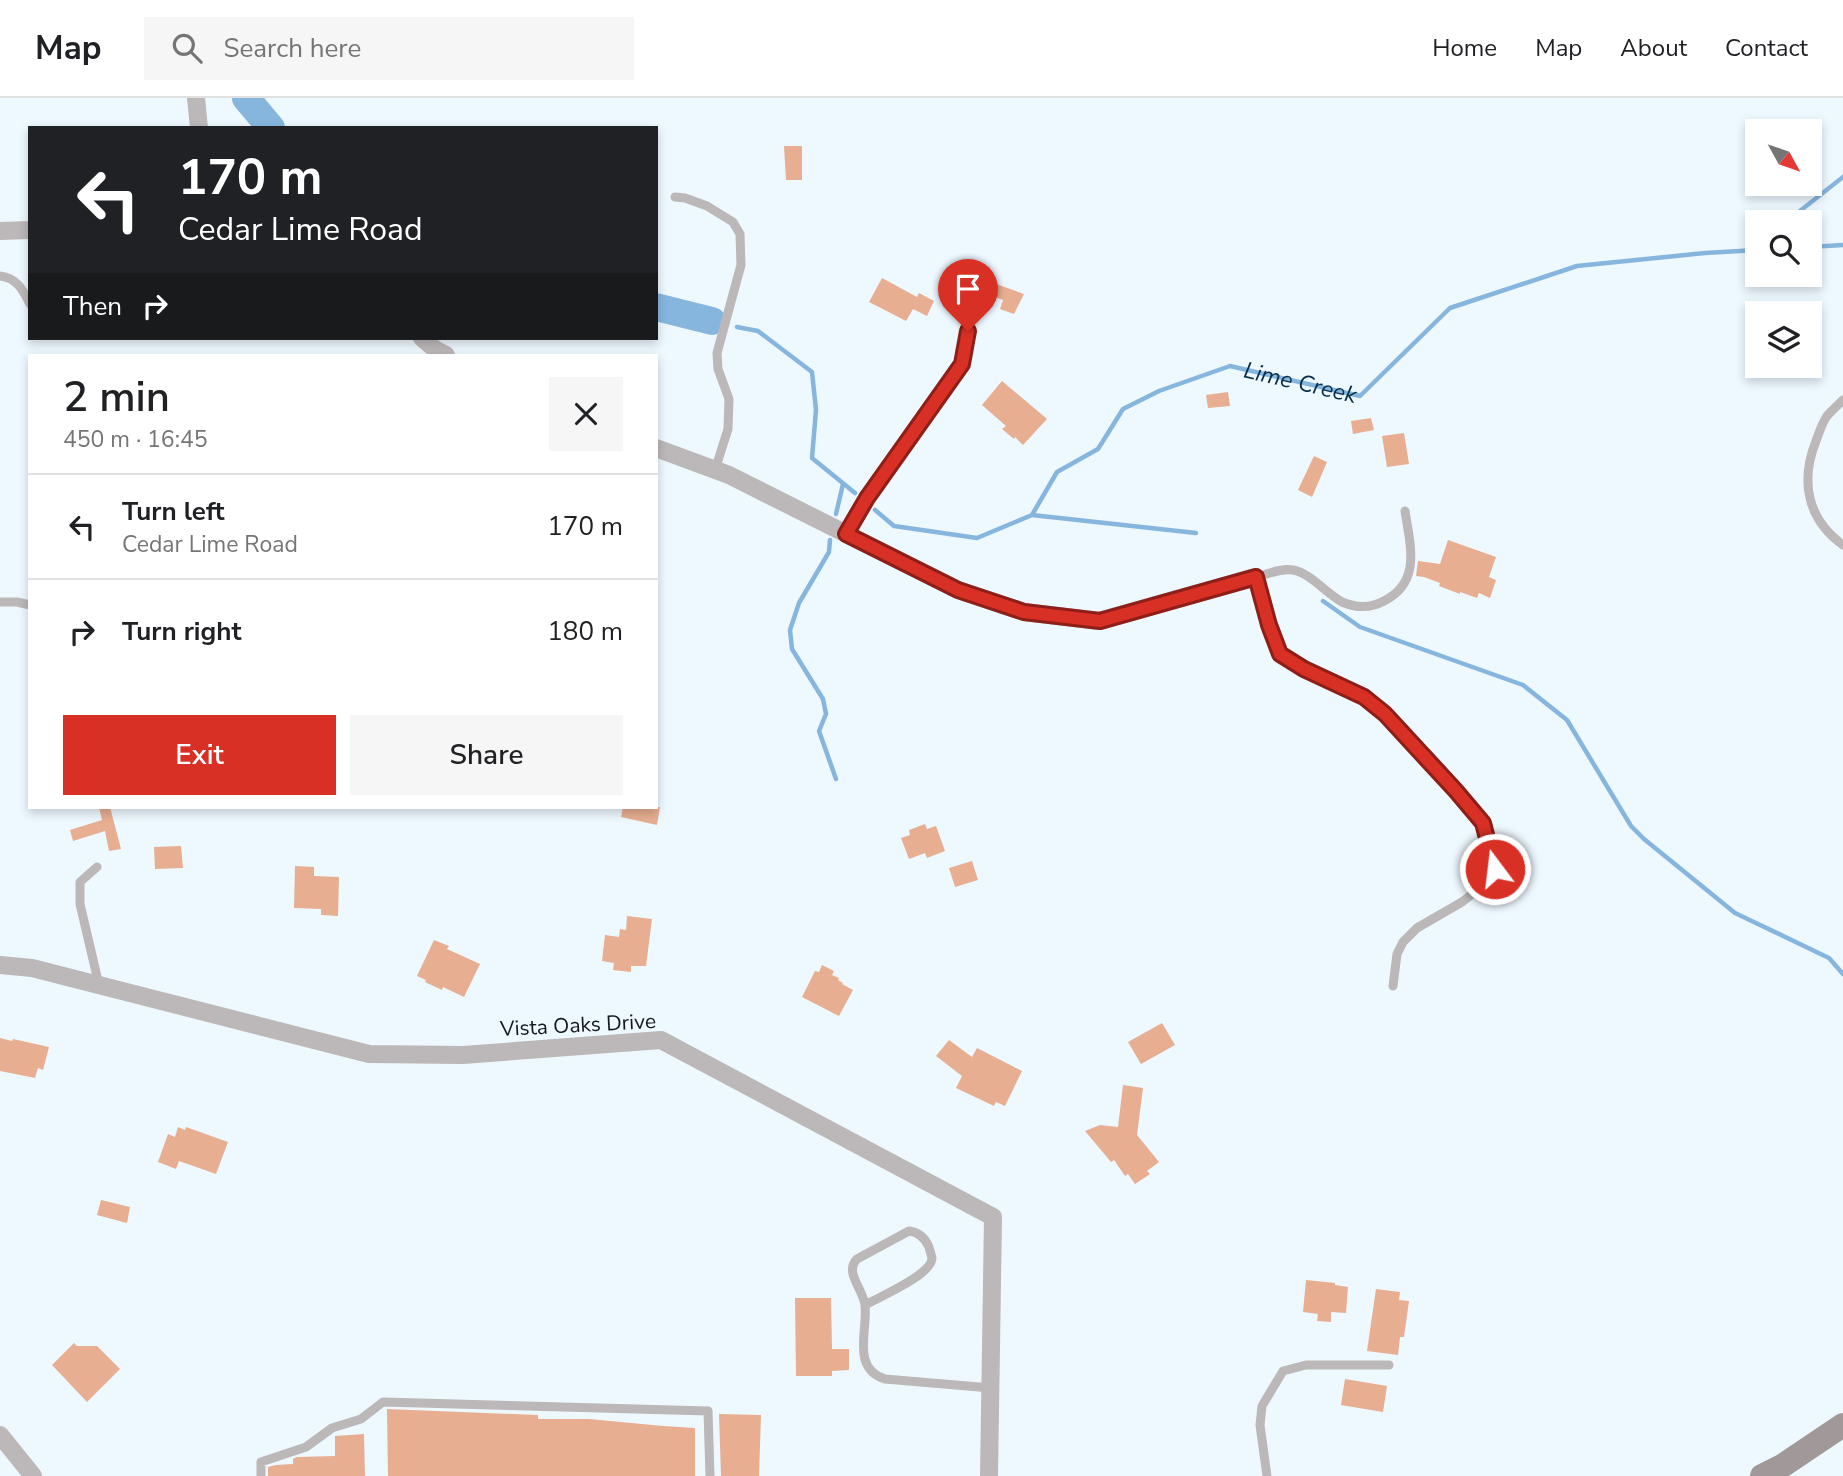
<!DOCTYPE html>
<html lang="en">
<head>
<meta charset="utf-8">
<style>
  :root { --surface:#fff; --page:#f6f6f6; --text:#202124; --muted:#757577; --line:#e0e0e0; --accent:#d93025 }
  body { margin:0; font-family:"Nunito Sans",sans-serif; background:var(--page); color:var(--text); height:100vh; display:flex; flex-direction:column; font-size:26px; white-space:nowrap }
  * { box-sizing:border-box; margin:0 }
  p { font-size:23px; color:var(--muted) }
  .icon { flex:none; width:38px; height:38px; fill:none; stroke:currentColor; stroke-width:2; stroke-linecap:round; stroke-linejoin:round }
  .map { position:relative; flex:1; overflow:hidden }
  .drawer { position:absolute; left:28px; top:256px; width:630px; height:455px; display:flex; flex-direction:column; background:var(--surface); border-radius:0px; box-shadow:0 4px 10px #0003 }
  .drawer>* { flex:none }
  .banner { position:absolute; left:28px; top:28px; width:630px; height:214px; border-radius:0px; box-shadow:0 4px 10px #0003; background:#202124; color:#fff; overflow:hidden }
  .needle { width:46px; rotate:130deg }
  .fabs { position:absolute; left:1745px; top:21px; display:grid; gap:14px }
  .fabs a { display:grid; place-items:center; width:77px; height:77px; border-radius:0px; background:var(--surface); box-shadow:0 4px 10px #0003; font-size:35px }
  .pin { position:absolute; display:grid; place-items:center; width:60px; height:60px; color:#fff; margin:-72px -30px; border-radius:50% 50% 50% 0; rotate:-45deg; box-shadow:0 0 7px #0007 }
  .pin .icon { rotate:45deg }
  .me { position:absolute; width:77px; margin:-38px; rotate:345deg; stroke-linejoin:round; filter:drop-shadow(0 0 5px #0008) }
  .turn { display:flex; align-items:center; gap:24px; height:147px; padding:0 35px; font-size:32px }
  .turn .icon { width:91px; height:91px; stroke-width:2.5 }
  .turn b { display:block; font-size:49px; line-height:60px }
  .then { display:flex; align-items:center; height:66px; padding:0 35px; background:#0003; gap:14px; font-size:26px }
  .round { display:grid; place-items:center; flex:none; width:74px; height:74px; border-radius:0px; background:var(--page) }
  .headline { display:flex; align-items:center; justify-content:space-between; height:119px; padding:0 35px }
  h1 { font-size:42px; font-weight:600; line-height:52px }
  .cta { display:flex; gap:14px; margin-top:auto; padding:14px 35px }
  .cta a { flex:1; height:80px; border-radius:0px; background:var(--accent); color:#fff; font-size:28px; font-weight:600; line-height:80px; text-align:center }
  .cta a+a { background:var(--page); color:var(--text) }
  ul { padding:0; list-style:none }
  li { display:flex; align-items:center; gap:21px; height:105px; padding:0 35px; border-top:2px solid var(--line) }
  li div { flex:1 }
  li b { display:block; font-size:26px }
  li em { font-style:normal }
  header { display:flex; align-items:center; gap:42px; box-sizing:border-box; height:98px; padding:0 35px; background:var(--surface); border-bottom:2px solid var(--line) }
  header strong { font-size:33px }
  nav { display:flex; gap:38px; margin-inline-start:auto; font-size:24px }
  .search { width:490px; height:63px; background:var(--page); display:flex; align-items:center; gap:18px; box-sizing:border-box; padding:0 24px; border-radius:0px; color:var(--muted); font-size:26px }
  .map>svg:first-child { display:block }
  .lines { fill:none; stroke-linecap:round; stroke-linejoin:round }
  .stream { stroke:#86b6de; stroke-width:4.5 }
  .river { stroke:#86b6de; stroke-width:28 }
  .building { fill:#e7ae91 }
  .service { stroke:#bcb7b8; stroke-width:9 }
  .minor { stroke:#bcb7b8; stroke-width:18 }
  .secondary { stroke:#a09899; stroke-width:24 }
  .route-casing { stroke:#8d1f18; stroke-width:18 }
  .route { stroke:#d93025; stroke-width:12 }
  .labels { text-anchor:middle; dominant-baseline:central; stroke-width:5; stroke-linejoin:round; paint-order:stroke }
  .street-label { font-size:21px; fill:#15181b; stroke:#eef8ff }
  .water-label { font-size:23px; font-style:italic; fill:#062e49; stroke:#eef8ff }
</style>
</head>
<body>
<header>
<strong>Map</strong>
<div class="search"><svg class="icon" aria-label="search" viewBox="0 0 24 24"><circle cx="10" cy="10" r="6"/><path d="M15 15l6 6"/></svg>Search here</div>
<nav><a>Home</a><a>Map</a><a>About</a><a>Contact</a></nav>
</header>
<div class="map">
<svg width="1843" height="1378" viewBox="0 0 1843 1378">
  <rect width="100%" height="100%" fill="#eef8ff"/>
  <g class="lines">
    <!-- stream -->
    <g class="stream">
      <path d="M1786,124L1843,79"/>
      <path d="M1810,149L1843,147"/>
      <path d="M737,229L758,233L812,274L816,312L812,360L855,395"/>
      <path id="s1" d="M875,412L894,428L977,440L1032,417L1057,374L1098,351L1123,311L1159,293L1230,268L1360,298L1450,210L1577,168L1705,155L1757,152"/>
      <path d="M836,416L843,386"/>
      <path d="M1032,417L1196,435"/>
      <path d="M830,442L829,454L799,505L790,532L792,551L823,601L826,616L819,633L836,681"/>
      <path d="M1323,503L1360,529L1523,587L1567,622L1631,728L1644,741L1735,815L1829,860L1843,876"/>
    </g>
    <!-- river -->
    <path class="river" d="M246,0L271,30
      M656,209L712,223"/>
  </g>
  <!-- building -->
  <path class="building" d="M784,48H802V82H786Z
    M882,180L917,199L919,195L934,203L927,218L913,211L906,223L869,204Z
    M985,182L1024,196L1014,216L1000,211L1003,202L981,194Z
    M1002,283L1047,321L1023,347L1015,339L1014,341L1002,331L1006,328L982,307Z
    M1228,294L1230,308L1208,310L1206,297Z
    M1371,320L1374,332L1353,336L1351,323Z
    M1404,335L1409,366L1387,369L1382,338Z
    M1314,358L1327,364L1312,399L1298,392Z
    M1448,442L1496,459L1489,479L1496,482L1490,500L1479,495L1477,500L1460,494V496L1439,488L1440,485L1424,479L1416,478L1418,463L1440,466Z
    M99,709H110L121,751L109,753L105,733L73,743L70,732L102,722Z
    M623,709H660L657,727L621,719Z
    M925,726L927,731L936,728L945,753L927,760L925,755L909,761L901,740L910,737L909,732Z
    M181,748L183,770L155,771L154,749Z
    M972,763L978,782L955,789L949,770Z
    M295,768L314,769V778L339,779L338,818L321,817V811L294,810Z
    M627,818L652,821L646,868H631V874L613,872L614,865L602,863L605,837L619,839L620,831L626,832Z
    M434,842L449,848L447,851L480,866L464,899L443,889L442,892L425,884L426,882L417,878Z
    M822,867L834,873L832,877L839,880L838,882L843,885L842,886L853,892L839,918L802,899L815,873L819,874Z
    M1162,925L1175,947L1141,966L1128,944Z
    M0,940L12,943L13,941L49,949L43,972L38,970L35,980L0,973Z
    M949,942L972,959L977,950L1022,973L1005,1008L996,1004L994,1008L956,990L962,978L936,958Z
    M1123,987L1143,990L1137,1037L1159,1064L1147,1073L1150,1076L1135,1086L1128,1076L1125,1078L1114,1062L1111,1064L1085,1033L1100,1027L1118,1029Z
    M178,1029L185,1032L186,1029L228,1044L216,1076L179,1063L176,1071L158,1064L168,1036L175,1039Z
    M101,1102L130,1109L127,1125L97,1117Z
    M1306,1182L1335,1185V1187L1348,1189L1346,1215L1331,1214V1224L1317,1223L1318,1216L1303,1214Z
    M1376,1191L1400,1194L1399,1202L1409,1203L1404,1239H1400L1398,1257L1367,1253Z
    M795,1200H831L832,1251H849V1272L832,1273V1278H796Z
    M74,1245L77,1248H97L120,1271L87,1304L52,1267Z
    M1345,1281L1387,1288L1383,1314L1341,1307Z
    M387,1311L538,1317V1321H589L663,1328L695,1330V1378H388Z
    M719,1316L761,1317L759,1378H721Z
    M364,1336L365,1378H268V1369L276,1367L293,1366V1361L297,1359L335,1358V1338Z"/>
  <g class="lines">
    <!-- service -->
    <path class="service" d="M675,99L685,100L707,108L733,124L740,136L741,167L717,255L718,271L729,301L728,331L715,372
      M0,178C17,180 23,192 30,206
      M1843,302C1838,307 1832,312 1827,318C1822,325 1819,335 1816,343C1800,383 1807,421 1843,447
      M846,436L867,400L962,266L968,233
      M0,504H17L30,507
      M97,769L80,784V806L99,887
      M1393,888L1397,856L1403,844L1417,830L1462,804L1491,781L1495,771L1483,725L1456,693L1385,616L1364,599L1304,571L1280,556L1269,527L1256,479C1268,476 1281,470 1293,472C1310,475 1326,495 1342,504C1356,510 1371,510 1384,503C1422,484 1410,447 1405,413
      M865,1207C879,1199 932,1177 932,1160C932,1159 929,1150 929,1149C925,1140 919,1134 909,1133L857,1161C844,1174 863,1191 865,1207C868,1233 851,1270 885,1281L991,1290
      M261,1378V1364L306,1349L332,1330L361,1321L383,1304L708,1313L710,1378
      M1267,1378L1260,1327L1262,1308L1283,1273L1306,1267H1389"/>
    <!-- minor -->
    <path class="minor" d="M196,0L199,30
      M0,133L30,132
      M422,240L436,252L446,257
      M656,350L729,377L958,492L1024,514L1099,523L1256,479
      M0,867L32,870L369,956L463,957L661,942L993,1119L989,1378
      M0,1337L33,1378"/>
    <!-- secondary -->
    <path class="secondary" d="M1762,1378L1782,1368L1843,1327"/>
  </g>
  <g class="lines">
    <!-- route casing -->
    <g class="route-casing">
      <path id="route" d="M968,233L962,266L867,400L846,436L958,492L1024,514L1100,523L1256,479L1269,527L1280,556L1304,571L1364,599L1385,616L1456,693L1483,725L1495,771"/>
    </g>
    <!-- route -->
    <use href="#route" class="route"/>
  </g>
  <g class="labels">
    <!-- street labels -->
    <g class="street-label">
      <text transform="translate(578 927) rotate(-3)">Vista Oaks Drive</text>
    </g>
    <!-- water labels -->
    <g class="water-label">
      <text stroke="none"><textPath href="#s1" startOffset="500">Lime Creek</textPath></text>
    </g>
  </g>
</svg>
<div class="fabs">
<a><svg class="needle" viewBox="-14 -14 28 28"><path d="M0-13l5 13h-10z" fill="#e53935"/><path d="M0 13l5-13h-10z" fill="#757577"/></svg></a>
<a><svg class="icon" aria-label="search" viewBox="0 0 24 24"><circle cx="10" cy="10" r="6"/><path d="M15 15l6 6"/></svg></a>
<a><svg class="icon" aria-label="layers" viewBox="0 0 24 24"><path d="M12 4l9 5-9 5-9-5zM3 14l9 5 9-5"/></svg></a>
</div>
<div class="pin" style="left:968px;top:233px;background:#d93025"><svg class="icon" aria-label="arrive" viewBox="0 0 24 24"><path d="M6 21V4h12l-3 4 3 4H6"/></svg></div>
<svg class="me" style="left:1495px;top:771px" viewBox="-20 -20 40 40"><circle r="17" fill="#d93025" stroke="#fff" stroke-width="3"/><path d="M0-11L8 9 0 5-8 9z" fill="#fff"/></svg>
<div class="banner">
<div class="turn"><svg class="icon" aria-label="left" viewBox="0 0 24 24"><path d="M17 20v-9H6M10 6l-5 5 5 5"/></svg><div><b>170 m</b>Cedar Lime Road</div></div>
<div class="then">Then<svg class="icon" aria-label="right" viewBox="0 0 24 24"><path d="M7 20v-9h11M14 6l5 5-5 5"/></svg></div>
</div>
<section class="drawer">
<div class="headline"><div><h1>2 min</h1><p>450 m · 16:45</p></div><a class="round"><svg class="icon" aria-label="close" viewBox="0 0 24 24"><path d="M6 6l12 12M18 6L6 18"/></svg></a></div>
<ul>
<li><svg class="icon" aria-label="left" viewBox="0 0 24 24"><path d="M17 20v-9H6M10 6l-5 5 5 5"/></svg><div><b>Turn left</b><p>Cedar Lime Road</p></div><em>170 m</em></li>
<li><svg class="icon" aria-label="right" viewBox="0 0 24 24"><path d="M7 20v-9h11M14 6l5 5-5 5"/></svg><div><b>Turn right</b></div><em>180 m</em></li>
</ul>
<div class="cta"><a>Exit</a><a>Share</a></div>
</section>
</div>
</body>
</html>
